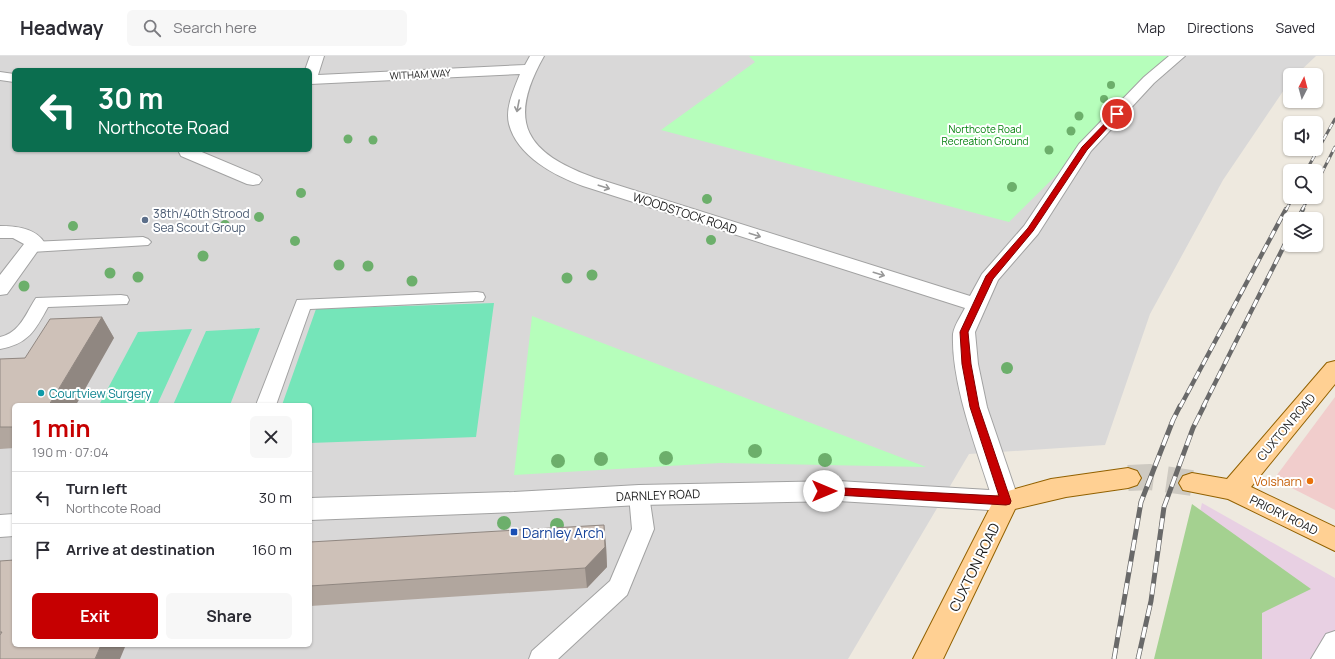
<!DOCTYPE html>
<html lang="en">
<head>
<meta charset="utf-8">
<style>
  :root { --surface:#fff; --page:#f7f7f7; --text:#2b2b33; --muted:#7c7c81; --line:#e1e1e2; --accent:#c60001 }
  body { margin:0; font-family:Manrope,sans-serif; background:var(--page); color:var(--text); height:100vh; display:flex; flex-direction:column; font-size:15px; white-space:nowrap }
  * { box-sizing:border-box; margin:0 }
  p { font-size:13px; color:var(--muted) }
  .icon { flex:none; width:22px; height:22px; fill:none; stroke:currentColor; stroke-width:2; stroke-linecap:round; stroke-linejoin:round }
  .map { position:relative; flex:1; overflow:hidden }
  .panel { position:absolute; left:12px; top:347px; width:300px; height:244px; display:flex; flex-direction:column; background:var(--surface); border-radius:6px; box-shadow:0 1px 3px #0004 }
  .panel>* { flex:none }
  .banner { position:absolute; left:12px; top:12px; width:300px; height:84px; border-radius:6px; box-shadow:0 1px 3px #0004; background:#0b6e4f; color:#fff; overflow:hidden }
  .needle { width:26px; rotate:6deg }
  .controls { position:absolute; left:1283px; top:12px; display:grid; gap:8px }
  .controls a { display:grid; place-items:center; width:40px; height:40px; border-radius:6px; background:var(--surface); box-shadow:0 1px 3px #0004; font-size:20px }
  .pin { position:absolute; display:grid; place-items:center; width:34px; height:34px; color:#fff; margin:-17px; border:2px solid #fff; border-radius:50%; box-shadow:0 1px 4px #0007 }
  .me { position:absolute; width:44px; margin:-22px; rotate:90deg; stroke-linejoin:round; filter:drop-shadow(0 0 3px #0008) }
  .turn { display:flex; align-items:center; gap:14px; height:84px; padding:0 20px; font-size:18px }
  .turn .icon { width:52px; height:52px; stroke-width:2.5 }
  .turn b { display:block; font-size:28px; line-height:34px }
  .round { display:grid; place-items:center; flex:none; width:42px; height:42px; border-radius:6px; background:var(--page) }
  .summary { display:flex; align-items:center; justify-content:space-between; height:68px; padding:0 20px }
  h1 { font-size:24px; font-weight:700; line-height:30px; color:var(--accent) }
  .primary-button { display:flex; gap:8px; margin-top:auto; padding:8px 20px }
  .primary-button a { flex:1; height:46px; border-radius:6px; background:var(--accent); color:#fff; font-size:16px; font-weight:700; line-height:46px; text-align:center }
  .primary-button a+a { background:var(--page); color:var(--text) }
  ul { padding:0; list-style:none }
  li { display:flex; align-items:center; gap:12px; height:52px; padding:0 20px; border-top:1px solid var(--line) }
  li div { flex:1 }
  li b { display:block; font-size:15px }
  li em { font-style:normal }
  header { display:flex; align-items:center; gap:24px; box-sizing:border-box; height:56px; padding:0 20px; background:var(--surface); border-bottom:1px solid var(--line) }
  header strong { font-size:19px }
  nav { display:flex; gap:22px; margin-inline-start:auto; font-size:14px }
  .search { width:280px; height:36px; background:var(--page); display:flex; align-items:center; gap:10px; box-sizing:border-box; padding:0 14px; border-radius:6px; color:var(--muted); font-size:15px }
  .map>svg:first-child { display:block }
  .residential { fill:#d9d8d8; fill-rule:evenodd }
  .commercial { fill:#f1cdcc }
  .industrial { fill:#e8d0e3 }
  .forest { fill:#a4d190 }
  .park { fill:#b6febb }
  .pitch { fill:#75e5b9 }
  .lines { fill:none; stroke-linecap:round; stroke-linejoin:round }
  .primary-tunnel { stroke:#cecac2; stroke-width:26; stroke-dasharray:26 13; stroke-linecap:butt }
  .service-casing { stroke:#a2a2a2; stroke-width:2 }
  .minor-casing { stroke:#a2a2a2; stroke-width:2 }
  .tertiary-casing { stroke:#a2a2a2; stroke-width:2 }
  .primary-casing { stroke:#926100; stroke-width:2 }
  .service { fill:#fff; fill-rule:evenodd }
  .minor { fill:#fff; fill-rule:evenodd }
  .tertiary { fill:#fff; fill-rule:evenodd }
  .primary { fill:#ffd093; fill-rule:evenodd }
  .rail-far2-casing { stroke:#696969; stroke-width:3 }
  .rail-far1-casing { stroke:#696969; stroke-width:4.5 }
  .rail-casing { stroke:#696969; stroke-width:5 }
  .rail-far2 { stroke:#fff; stroke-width:2; stroke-dasharray:6; stroke-linecap:butt }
  .rail-far1 { stroke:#fff; stroke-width:3; stroke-dasharray:8; stroke-linecap:butt }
  .rail { stroke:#fff; stroke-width:3.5; stroke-dasharray:11; stroke-linecap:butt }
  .tree { fill:#6caf6b }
  .wall { fill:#b1a69e }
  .shaded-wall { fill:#908781 }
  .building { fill:#cec1b8; stroke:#908781 }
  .oneway { stroke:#989898 }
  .route { fill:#c60001; stroke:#810001 }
  .service-dot { fill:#5c6f8a; stroke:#fff; stroke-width:1.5 }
  .culture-dot { fill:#0f9aa8; stroke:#fff; stroke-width:1.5 }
  .food-dot { fill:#e8710a; stroke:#fff; stroke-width:1.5 }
  .transit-dot { fill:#1a4fb4; stroke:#fff; stroke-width:1.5 }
  .labels { text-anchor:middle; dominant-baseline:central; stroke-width:4; stroke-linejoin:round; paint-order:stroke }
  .far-street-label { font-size:10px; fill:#1b1b1b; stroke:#fff }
  .far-park-label { font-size:10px; fill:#02800c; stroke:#fff }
  .service-label { font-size:12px; fill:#4e5e75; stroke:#fff; text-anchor:start }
  .street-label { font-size:12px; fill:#1b1b1b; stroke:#fff }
  .culture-label { font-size:12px; fill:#0d838f; stroke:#fff; text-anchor:start }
  .food-label { font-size:12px; fill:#c56008; stroke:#fff; text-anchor:end }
  .near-transit-label { font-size:14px; fill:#164399; stroke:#fff; text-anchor:start }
  .near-street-label { font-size:14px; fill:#1b1b1b; stroke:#fff }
</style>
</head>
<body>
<header>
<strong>Headway</strong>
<div class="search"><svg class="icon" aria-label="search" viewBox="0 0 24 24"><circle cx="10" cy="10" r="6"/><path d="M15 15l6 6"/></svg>Search here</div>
<nav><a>Map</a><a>Directions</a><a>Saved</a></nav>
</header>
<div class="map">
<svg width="1335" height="603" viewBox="0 0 1335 603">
  <rect width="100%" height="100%" fill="#eee9df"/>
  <!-- residential -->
  <path class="residential" d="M0,0H1316L1296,19H1290V25L1223,124L1150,258L1105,389L969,398L848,603H0ZM14,14H310V94H14ZM14,349H310V589H14Z"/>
  <!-- commercial -->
  <path class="commercial" d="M1335,341V454L1274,423Z"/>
  <!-- industrial -->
  <path class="industrial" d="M1202,447L1335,522V603H1166Z"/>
  <!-- forest -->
  <path class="forest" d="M1192,448L1311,533L1262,557V603H1154Z"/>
  <!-- park -->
  <path class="park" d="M749,0H1177L1009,166L661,74L755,6Z
    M532,260L926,411L720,407L514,419Z"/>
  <!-- pitch -->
  <path class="pitch" d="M494,247L476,381L310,387V349H282L316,253Z
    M260,272L230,349H173L206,275Z
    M192,273L157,349H99L138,276Z"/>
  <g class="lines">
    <!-- primary-tunnel -->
    <path class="primary-tunnel" d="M1128,422L1150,421L1192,427"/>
    <!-- service casing -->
    <g class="service-casing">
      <path id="service" d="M143,181L148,183L151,186L148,189L31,196L25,194L23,191L25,188L31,186Z
        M477,236L483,237L485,241L483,245L310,253L276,349H256L297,244Z
        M121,239L127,240L129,244L127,248L48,251C35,275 28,288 0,293V281C20,277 26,257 36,242Z
        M639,431L646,433L649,439L654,473L627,539L558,603H529L532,595L610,525L632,473L629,439L632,433Z
        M1335,575V603H1311L1326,578Z"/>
    </g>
    <!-- minor casing -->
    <g class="minor-casing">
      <path id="minor" d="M310,0H324L318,19L525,9L530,0H544C506,67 526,97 595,122L970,240L982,218L1024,170L1079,88L1144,21L1169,0H1185L1154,27L1091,95L1038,178L998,224L975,276L978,308L987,351L1019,445L1015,452L1006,455L997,452L993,445C978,396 951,329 953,278C954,270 961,260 965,252L583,130C555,120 517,100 509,68C505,52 514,33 520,18L310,28V14H305Z
        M0,16L14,18V26L0,24Z
        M180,94H197L259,120L262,124L259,128L253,129L247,128L181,100L179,96Z
        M0,170C16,170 35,172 44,186L7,238L0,239V219L24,188L13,182H0Z"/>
    </g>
    <!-- tertiary casing -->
    <g class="tertiary-casing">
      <path id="tertiary" d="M838,425L1006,435L1015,438L1019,445L1015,452L1006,455L838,445L639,449L514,456L310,464V442L514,436L639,429Z
        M14,458V480L0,481V459Z"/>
    </g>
    <!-- primary casing -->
    <g class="primary-casing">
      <path id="primary" d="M1335,305V328L1251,431L1335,471V495L1228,443L1183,434L1179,427L1183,420L1192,417L1227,423L1327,307Z
        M1128,412L1137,415L1141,422L1137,429L1128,432L1066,441L1015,453L943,603H913L997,438L1051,423Z"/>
    </g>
    <!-- service -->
    <use href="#service" class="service"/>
    <!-- minor -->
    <use href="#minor" class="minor"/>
    <!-- tertiary -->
    <use href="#tertiary" class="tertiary"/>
    <!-- primary -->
    <use href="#primary" class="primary"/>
    <!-- rail-far2 casing -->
    <g class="rail-far2-casing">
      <path id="rail-far2" d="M1306,115L1335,63
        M1316,128L1335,91
        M1286,154L1293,141
        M1302,154L1309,141"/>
    </g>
    <!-- rail-far1 casing -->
    <g class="rail-far1-casing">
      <path id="rail-far1" d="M1298,163L1303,153
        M1180,351L1286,153
        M1203,351L1290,178"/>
    </g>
    <!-- rail casing -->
    <g class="rail-casing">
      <path id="rail" d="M1114,603L1141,446L1173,364L1180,350
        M1138,603L1151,545L1164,451L1193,372L1204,350"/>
    </g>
    <!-- rail-far2 -->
    <use href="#rail-far2" class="rail-far2"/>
    <!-- rail-far1 -->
    <use href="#rail-far1" class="rail-far1"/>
    <!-- rail -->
    <use href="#rail" class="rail"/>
  </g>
  <!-- trees -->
  <g class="tree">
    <circle cx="1111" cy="29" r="4"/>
    <circle cx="1104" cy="43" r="4"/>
    <circle cx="1079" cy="60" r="4.5"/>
    <circle cx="1071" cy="75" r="4.5"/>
    <circle cx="348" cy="83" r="4.5"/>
    <circle cx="373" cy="84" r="4.5"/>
    <circle cx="1049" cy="94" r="4.5"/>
    <circle cx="1012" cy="131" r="5"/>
    <circle cx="301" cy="137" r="5"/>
    <circle cx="707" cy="143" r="5"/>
    <circle cx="259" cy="161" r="5"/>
    <circle cx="225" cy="169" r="5"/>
    <circle cx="73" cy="170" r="5"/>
    <circle cx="711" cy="184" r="5"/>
    <circle cx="295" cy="185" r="5"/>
    <circle cx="203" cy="200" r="5.5"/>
    <circle cx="339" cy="209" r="5.5"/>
    <circle cx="368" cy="210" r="5.5"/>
    <circle cx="110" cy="217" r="5.5"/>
    <circle cx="592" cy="219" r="5.5"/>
    <circle cx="138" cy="221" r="5.5"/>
    <circle cx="567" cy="222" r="5.5"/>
    <circle cx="412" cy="225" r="5.5"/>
    <circle cx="24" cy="230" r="5.5"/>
    <circle cx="1007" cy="312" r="6"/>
    <circle cx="755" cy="395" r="7"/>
    <circle cx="666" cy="402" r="7"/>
    <circle cx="601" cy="403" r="7"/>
    <circle cx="825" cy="404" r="7"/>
    <circle cx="558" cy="405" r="7"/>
    <circle cx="504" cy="467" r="7"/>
    <circle cx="557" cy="469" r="7"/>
  </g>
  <!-- wall -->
  <path class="wall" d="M102,261L114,282L14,349V392L0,393V303L25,302Z
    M310,486L606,489L607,511L587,532L310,550Z
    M0,505L14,589H154L125,591L0,603Z"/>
  <!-- shaded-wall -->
  <path class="shaded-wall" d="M102,261L114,282L76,349H49Z
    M604,469L606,489L607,511L587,532L585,512Z
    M101,589H123L125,591L120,603H95Z"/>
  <!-- building -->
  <path class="building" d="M102,261L49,349H14V371H0V303L25,302L50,263Z
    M604,469L605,491L585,512L310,530V486Z
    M14,504V589H101L95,603H0V579L2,576H0V505Z"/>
  <!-- one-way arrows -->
  <defs><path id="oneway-shaft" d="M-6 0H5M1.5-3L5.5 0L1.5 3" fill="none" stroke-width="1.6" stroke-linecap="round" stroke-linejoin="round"/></defs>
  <g class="oneway">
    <use href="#oneway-shaft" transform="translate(518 50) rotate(101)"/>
    <use href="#oneway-shaft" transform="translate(604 131) rotate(18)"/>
    <use href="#oneway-shaft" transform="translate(755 179) rotate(18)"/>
    <use href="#oneway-shaft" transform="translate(879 218) rotate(17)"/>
  </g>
  <!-- route -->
  <path class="route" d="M1115,57L1120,58L1087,94L1033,175L993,223L968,276L971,308L979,351L1011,445L1010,448L1006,449L820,438L819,435L824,431L999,440L970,351L962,308L960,276L986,220L1028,172L1082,91Z"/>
  <!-- markers -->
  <circle class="service-dot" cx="145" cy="164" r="4"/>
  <circle class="culture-dot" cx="41" cy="337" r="4"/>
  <circle class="food-dot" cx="1310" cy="425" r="4"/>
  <rect class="transit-dot" x="510" y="472" width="8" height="8" rx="2"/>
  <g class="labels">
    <!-- far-street labels -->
    <g class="far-street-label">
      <text transform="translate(420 18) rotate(-3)">WITHAM WAY</text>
    </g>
    <!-- far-park labels -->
    <g class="far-park-label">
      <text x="985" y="73">Northcote Road<tspan x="985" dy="12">Recreation Ground</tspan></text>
    </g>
    <!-- service labels -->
    <g class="service-label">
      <text x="153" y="157">38th/40th Strood<tspan x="153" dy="14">Sea Scout Group</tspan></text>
    </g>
    <!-- street labels -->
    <g class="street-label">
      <text transform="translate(685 157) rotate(18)">WOODSTOCK ROAD</text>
      <text transform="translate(1286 371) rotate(-50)">CUXTON ROAD</text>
      <text transform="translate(658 439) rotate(-2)">DARNLEY ROAD</text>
      <text transform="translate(1284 459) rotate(26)">PRIORY ROAD</text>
    </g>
    <!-- culture labels -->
    <g class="culture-label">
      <text x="49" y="337">Courtview Surgery</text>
    </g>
    <!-- food labels -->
    <g class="food-label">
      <text x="1302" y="425">Volsharn</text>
    </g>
    <!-- near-transit labels -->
    <g class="near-transit-label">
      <text x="522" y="476">Darnley Arch</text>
    </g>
    <!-- near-street labels -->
    <g class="near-street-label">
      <text transform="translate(974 511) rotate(-64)">CUXTON ROAD</text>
    </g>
  </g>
</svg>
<div class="controls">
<a><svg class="needle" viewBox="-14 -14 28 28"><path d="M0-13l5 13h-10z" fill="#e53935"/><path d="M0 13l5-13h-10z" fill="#7c7c81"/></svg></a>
<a><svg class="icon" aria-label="sound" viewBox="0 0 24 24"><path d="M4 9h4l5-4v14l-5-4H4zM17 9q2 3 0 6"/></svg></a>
<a><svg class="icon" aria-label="search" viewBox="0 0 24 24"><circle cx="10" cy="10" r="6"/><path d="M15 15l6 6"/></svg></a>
<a><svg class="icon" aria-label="layers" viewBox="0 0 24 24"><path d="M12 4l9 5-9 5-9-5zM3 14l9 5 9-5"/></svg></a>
</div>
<div class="pin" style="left:1117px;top:58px;background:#d93025"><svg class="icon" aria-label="arrive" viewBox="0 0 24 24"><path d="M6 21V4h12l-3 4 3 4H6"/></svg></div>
<svg class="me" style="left:824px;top:435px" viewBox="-20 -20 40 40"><circle r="19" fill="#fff"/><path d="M0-13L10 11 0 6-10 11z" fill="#c60001"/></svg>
<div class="banner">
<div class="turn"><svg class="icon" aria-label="left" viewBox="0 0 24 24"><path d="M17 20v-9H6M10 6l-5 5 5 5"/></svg><div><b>30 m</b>Northcote Road</div></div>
</div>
<section class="panel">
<div class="summary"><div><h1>1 min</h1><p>190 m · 07:04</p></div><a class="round"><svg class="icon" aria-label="close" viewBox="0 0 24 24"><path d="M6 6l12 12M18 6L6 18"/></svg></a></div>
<ul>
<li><svg class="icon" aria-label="left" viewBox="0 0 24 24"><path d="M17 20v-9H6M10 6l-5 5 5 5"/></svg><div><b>Turn left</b><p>Northcote Road</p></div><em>30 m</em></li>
<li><svg class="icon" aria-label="arrive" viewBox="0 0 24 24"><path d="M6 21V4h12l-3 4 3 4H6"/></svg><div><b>Arrive at destination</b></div><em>160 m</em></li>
</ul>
<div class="primary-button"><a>Exit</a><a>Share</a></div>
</section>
</div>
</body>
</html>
